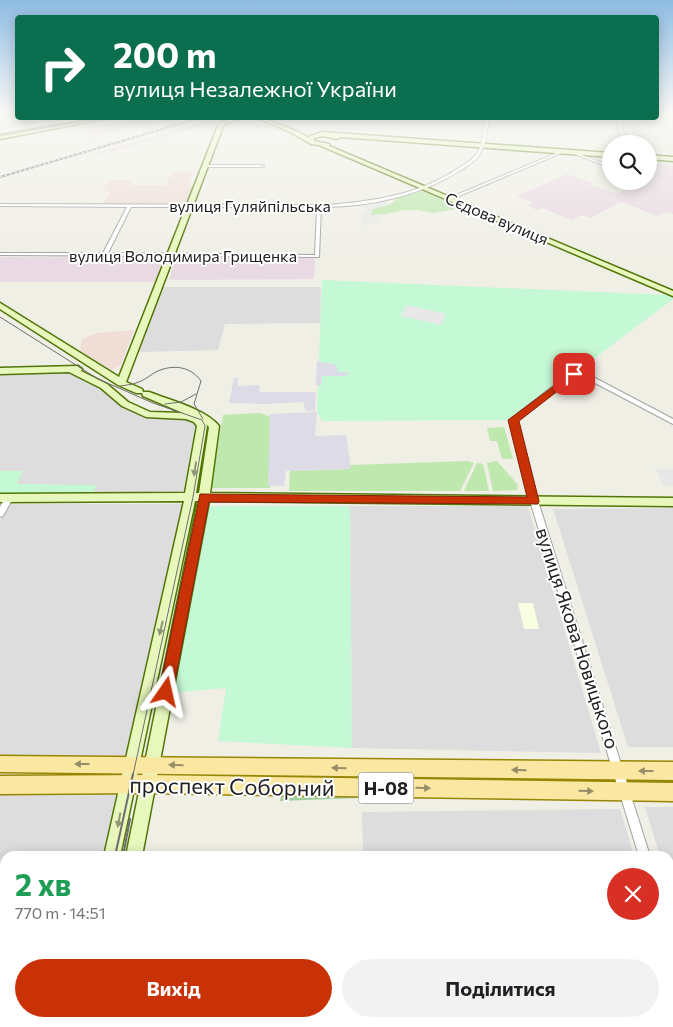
<!DOCTYPE html>
<html lang="uk">
<head>
<meta charset="utf-8">
<style>
  :root { --surface:#fff; --page:#f2f2f2; --text:#202124; --muted:#757577; --accent:#c93106 }
  body { margin:0; font-family:Commissioner,sans-serif; background:var(--page); color:var(--text); height:100vh; display:flex; flex-direction:column; font-size:19px; white-space:nowrap }
  * { box-sizing:border-box; margin:0 }
  p { font-size:16px; color:var(--muted) }
  .icon { flex:none; width:28px; height:28px; fill:none; stroke:currentColor; stroke-width:2; stroke-linecap:round; stroke-linejoin:round }
  .map { position:relative; flex:1; overflow:hidden }
  .details { position:absolute; left:0px; top:851px; width:674px; height:176px; display:flex; flex-direction:column; background:var(--surface); border-radius:15px 15px 0 0; box-shadow:0 2px 12px #0003 }
  .details>* { flex:none }
  .guide { position:absolute; left:15px; top:15px; width:644px; height:105px; border-radius:5px; box-shadow:0 2px 12px #0003; background:#0b6e4f; color:#fff; overflow:hidden }
  .controls { position:absolute; left:602px; top:135px; display:grid; gap:10px }
  .controls a { display:grid; place-items:center; width:55px; height:55px; border-radius:50%; background:var(--surface); box-shadow:0 2px 12px #0003; font-size:25px }
  .pin { position:absolute; display:grid; place-items:center; width:42px; height:42px; color:#fff; margin:-21px; border-radius:10px; box-shadow:0 2px 8px #0006 }
  .me { position:absolute; width:55px; margin:-28px; rotate:11deg; stroke-linejoin:round; filter:drop-shadow(0 0 4px #0008) }
  .turn { display:flex; align-items:center; gap:18px; height:105px; padding:0 15px; font-size:22px }
  .turn .icon { width:65px; height:65px; stroke-width:2.5 }
  .turn b { display:block; font-size:35px; line-height:42px }
  .round { display:grid; place-items:center; flex:none; width:52px; height:52px; border-radius:26px; background:var(--page) }
  .overview { display:flex; align-items:center; justify-content:space-between; height:85px; padding:0 15px }
  h1 { font-size:30px; font-weight:700; line-height:38px; color:#1e9e55 }
  .action { display:flex; gap:10px; margin-top:auto; padding:10px 15px }
  .action a { flex:1; height:58px; border-radius:30px; background:var(--accent); color:#fff; font-size:20px; font-weight:700; line-height:58px; text-align:center }
  .action a+a { background:var(--page); color:var(--text) }
  .map>svg:first-child { display:block }
  .residential { fill:#dedddd }
  .commercial { fill:#f0ddd6 }
  .industrial { fill:#e9d9e2 }
  .education { fill:#f8fee1 }
  .grass { fill:#bee8ae }
  .forest { fill:#a0ce9c }
  .park { fill:#c5f8d4 }
  .parking { fill:#e8e8e8 }
  .plaza { fill:#dddbe6 }
  .lines { fill:none; stroke-linecap:round; stroke-linejoin:round }
  .street-casing { stroke:#a4a4a4; stroke-width:2 }
  .secondary-casing { stroke:#517508; stroke-width:3 }
  .primary-casing { stroke:#978605; stroke-width:3 }
  .street { fill:#fff; fill-rule:evenodd }
  .secondary { fill:#e8f8bd; fill-rule:evenodd }
  .primary { fill:#f9e7a2; fill-rule:evenodd }
  .tram-far1 { stroke:#6e6e6e; stroke-width:1 }
  .tram { stroke:#6e6e6e; stroke-width:2 }
  .rail-casing { stroke:#6e6e6e; stroke-width:2 }
  .rail { stroke:#fff; stroke-width:1; stroke-dasharray:2.5; stroke-linecap:butt }
  .oneway { fill:#8e9776 }
  .oneway2 { fill:#978d68 }
  .route { fill:#c93106; stroke:#832004 }
  .labels { text-anchor:middle; dominant-baseline:central; stroke-width:4; stroke-linejoin:round; paint-order:stroke }
  .far-street-label { font-size:16px; fill:#202020; stroke:#fff }
  .shield { fill:#fff; stroke:#636363; stroke-width:1 }
  .shield-label { font-size:18px; font-weight:bold; fill:#202020 }
  .street-label { font-size:19px; fill:#202020; stroke:#fff }
  .near-street-label { font-size:22px; fill:#202020; stroke:#fff }
</style>
</head>
<body>
<div class="map">
<svg width="673" height="1027" viewBox="0 0 673 1027">
  <rect width="100%" height="100%" fill="#f0efe6"/>
  <!-- residential -->
  <path class="residential" d="M162,287H321L320,323L225,324L218,350L139,352Z
    M71,371L100,386L122,404L148,417L188,418L199,425L187,495H0V372Z
    M8,504H182L126,760H0V520Z
    M350,506H528L601,753L352,748Z
    M673,508V747H628L553,509Z
    M117,793L104,856H5V1022L71,1023L70,1027H0V794Z
    M645,807H673V898L669,884V856H660Z
    M620,809L634,856H363L362,812Z
    M669,974L673,988V1027H368V1022H669Z"/>
  <!-- commercial -->
  <path class="commercial" d="M172,171L193,172L188,185H197L189,204H103L111,192L102,191L109,180H133L131,185H166Z
    M134,330L120,366L111,370L80,351L82,339L97,333Z"/>
  <!-- industrial -->
  <path class="industrial" d="M0,111H17L18,118H71L0,129Z
    M137,118H164L87,139L82,133L92,131L89,127Z
    M218,118H231L101,155L96,153Z
    M660,164L673,166V214L665,212L658,216L621,202L590,218L582,215L572,220L542,208L537,210L528,206L533,203L517,196L567,174L593,183L590,185L617,194L640,181H649V165Z
    M0,257L165,258L156,282H0Z
    M176,258H315L314,279L169,280Z"/>
  <!-- education -->
  <path class="education" d="M518,603H533L539,629H524Z"/>
  <!-- grass -->
  <path class="grass" d="M423,190L463,208L432,213L419,210H404L385,214L371,215L372,209L391,204L399,197Z
    M261,413L277,420L270,488H211L223,415Z
    M504,427L513,459H502L497,441H490L487,428Z
    M468,461L474,463L460,491H289L290,471L350,469V465Z
    M497,461L518,485L517,490L493,491L487,463Z
    M477,463L483,464L489,491H464Z"/>
  <!-- forest -->
  <path class="forest" d="M282,791L607,799L358,798L280,801Z"/>
  <!-- park -->
  <path class="park" d="M322,280L669,295L673,297V299L513,420L322,421L317,412Z
    M0,471H23L17,484L96,485L93,496L0,495Z
    M206,506H350L352,748L218,741L226,688L171,693Z"/>
  <!-- parking -->
  <path class="parking" d="M385,200L388,205L372,209L369,215H377L380,221L362,225L361,214L365,210L362,205Z
    M407,305L446,314L441,325L401,316Z
    M655,469H673V486H664Z
    M122,1022H246V1027H121Z"/>
  <!-- plaza -->
  <path class="plaza" d="M317,361L336,365L338,372H349L345,376H321L322,385H316Z
    M234,378H238V386L259,385L260,392H316L315,411H306L303,402L267,404L229,403Z
    M317,412L315,436L346,435L351,469L286,471L284,486H268L270,414Z"/>
  <g class="lines">
    <!-- street casing -->
    <g class="street-casing">
      <path id="street" d="M668,111H672L673,114Z
        M485,118H489C487,129 487,142 481,152C477,160 469,165 461,170C421,196 369,207 321,207L319,257L0,255V253H103L127,207L0,206V204L328,205C374,201 418,195 457,169C465,164 473,160 478,152C483,142 483,129 485,118ZM131,207H317L315,255L108,253Z
        M616,118H620L626,144H622Z
        M564,150H568L611,166V168L566,151L452,199L449,198Z
        M204,165H262L264,166L262,167H205Z
        M578,369L673,419V424L578,374L554,390L516,421L538,501L650,856H639L530,501L510,420L550,388Z
        M9,495L13,498L3,516L0,517V507L6,496Z
        M669,928L673,930V954L669,952Z"/>
    </g>
    <!-- secondary casing -->
    <g class="secondary-casing">
      <path id="secondary" d="M101,118H108L0,139V135Z
        M236,118H242L224,124L126,382L142,389L143,392H149C169,400 206,409 219,426L210,493L673,498V506L209,501L142,856H126L198,501H195L120,856H104L184,501L0,502V494L185,493L197,426L194,422L186,419L146,417L122,406L101,388L69,372L0,374V368L78,366L82,369L81,371L107,384L128,402L150,412L183,413L143,396L142,393H136L118,385L0,309V303L119,377L219,123ZM206,424L209,427L199,493H196L207,426Z
        M258,118H263L296,131L309,138L310,136L323,132L611,153V157L340,137L337,139L323,136L314,138V141L329,144V146L673,291V296L319,145L311,144L292,133Z
        M649,155L673,157V161L649,159Z
        M69,1022H89L88,1027H68Z
        M92,1022H112L111,1027H91Z"/>
    </g>
    <!-- primary casing -->
    <g class="primary-casing">
      <path id="primary" d="M0,756L673,762V780L0,772Z
        M147,775L673,783V801L147,793L0,794V776Z"/>
    </g>
    <!-- street -->
    <use href="#street" class="street"/>
    <!-- secondary -->
    <use href="#secondary" class="secondary"/>
    <!-- primary -->
    <use href="#primary" class="primary"/>
    <!-- tram-far1 -->
    <path class="tram-far1" d="M0,136L102,118
      M0,317L98,379L153,403L202,420L205,426L193,497L133,775
      M120,386C125,385 131,385 136,383C143,381 148,377 154,373C170,364 190,365 201,381L194,404L203,419
      M165,404L181,402L196,394"/>
    <!-- tram -->
    <path class="tram" d="M115,856L133,774
      M123,856L130,819
      M82,1027L83,1022
      M91,1027L92,1022"/>
    <!-- rail casing -->
    <g class="rail-casing">
      <path id="rail" d="M0,177L200,118"/>
    </g>
    <!-- rail -->
    <use href="#rail" class="rail"/>
  </g>
  <!-- one-way arrows -->
  <defs><path id="oneway-solid" d="M-6-.8H1V-3.2L6.5 0L1 3.2V.8H-6Z" transform="scale(1.25)"/></defs>
  <g class="oneway">
    <use href="#oneway-solid" transform="translate(195 469) rotate(99)"/>
    <use href="#oneway-solid" transform="translate(161 628) rotate(103)"/>
    <use href="#oneway-solid" transform="translate(119 820) rotate(101)"/>
  </g>
  <g class="oneway2">
    <use href="#oneway-solid" transform="translate(82 764) rotate(-180)"/>
    <use href="#oneway-solid" transform="translate(176 765) rotate(-179)"/>
    <use href="#oneway-solid" transform="translate(339 768) rotate(-179)"/>
    <use href="#oneway-solid" transform="translate(519 770) rotate(-179)"/>
    <use href="#oneway-solid" transform="translate(646 771) rotate(180)"/>
    <use href="#oneway-solid" transform="translate(423 788) rotate(1)"/>
    <use href="#oneway-solid" transform="translate(586 791) rotate(1)"/>
  </g>
  <!-- sky -->
  <linearGradient id="sky" x2="0" y2="1"><stop stop-color="#8ebbe3"/><stop offset="0.44" stop-color="#f8f8f4"/><stop offset="1" stop-color="#f8f8f4" stop-opacity="0"/></linearGradient>
  <rect width="673" height="255" fill="url(#sky)"/>
  <!-- route -->
  <path class="route" d="M574,371L577,372V376L519,421L539,501L538,504L209,502L173,692L171,697L166,699L161,697L159,692L200,494L527,497L508,420Z"/>
  <g class="labels">
    <!-- far-street labels -->
    <g class="far-street-label">
      <text x="250" y="205">вулиця Гуляйпільська</text>
      <text transform="translate(497 218) rotate(23)">Сєдова вулиця</text>
      <text x="183" y="255">вулиця Володимира Грищенка</text>
    </g>
    <!-- shield labels -->
    <rect class="shield" x="358.5" y="772.5" width="55" height="31" rx="4"/>
    <g class="shield-label">
      <text x="386" y="788">Н-08</text>
    </g>
    <!-- street labels -->
    <g class="street-label">
      <text transform="translate(578 638) rotate(72)">вулиця Якова Новицького</text>
    </g>
    <!-- near-street labels -->
    <g class="near-street-label">
      <text transform="translate(232 786) rotate(1)">проспект Соборний</text>
    </g>
  </g>
</svg>
<div class="controls">
<a><svg class="icon" aria-label="search" viewBox="0 0 24 24"><circle cx="10" cy="10" r="6"/><path d="M15 15l6 6"/></svg></a>
</div>
<div class="pin" style="left:574px;top:374px;background:#d93025"><svg class="icon" aria-label="arrive" viewBox="0 0 24 24"><path d="M6 21V4h12l-3 4 3 4H6"/></svg></div>
<svg class="me" style="left:166px;top:692px" viewBox="-20 -20 40 40"><path d="M0-17L14 15 0 8-14 15z" fill="#c93106" stroke="#fff" stroke-width="4"/></svg>
<div class="guide">
<div class="turn"><svg class="icon" aria-label="right" viewBox="0 0 24 24"><path d="M7 20v-9h11M14 6l5 5-5 5"/></svg><div><b>200 m</b>вулиця Незалежної України</div></div>
</div>
<section class="details">
<div class="overview"><div><h1>2 хв</h1><p>770 m · 14:51</p></div><a class="round" style="background:#d93025;color:#fff"><svg class="icon" aria-label="close" viewBox="0 0 24 24"><path d="M6 6l12 12M18 6L6 18"/></svg></a></div>
<div class="action"><a>Вихід</a><a>Поділитися</a></div>
</section>
</div>
</body>
</html>
